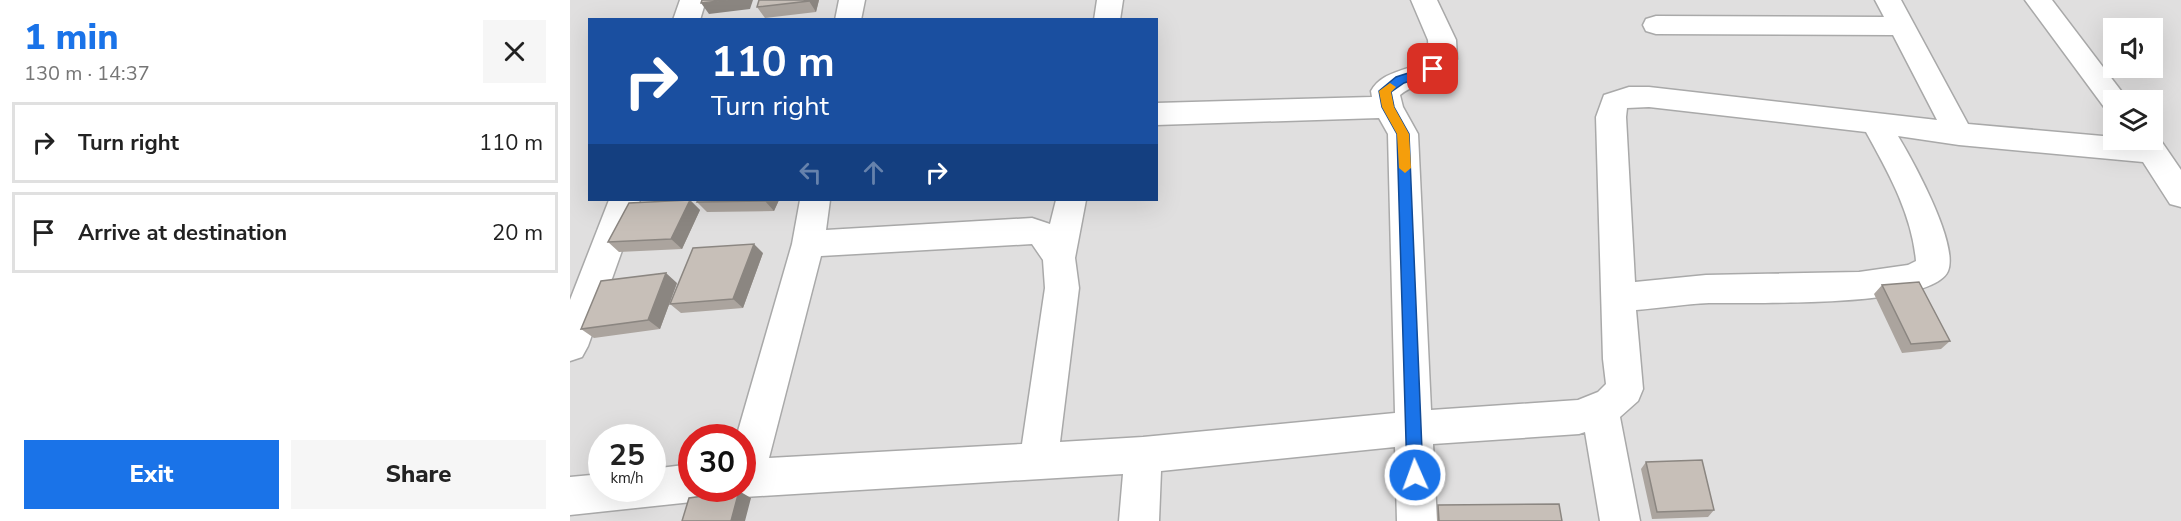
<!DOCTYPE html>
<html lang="en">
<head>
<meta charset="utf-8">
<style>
  :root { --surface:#fff; --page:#f6f6f6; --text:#222; --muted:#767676; --line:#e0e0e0; --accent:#1a73e8 }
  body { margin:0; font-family:"Nunito Sans",sans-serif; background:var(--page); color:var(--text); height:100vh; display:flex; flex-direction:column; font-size:22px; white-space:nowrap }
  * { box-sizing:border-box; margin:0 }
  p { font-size:20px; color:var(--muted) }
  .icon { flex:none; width:33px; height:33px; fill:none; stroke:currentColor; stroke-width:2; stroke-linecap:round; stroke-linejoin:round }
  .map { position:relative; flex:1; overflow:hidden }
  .drawer { display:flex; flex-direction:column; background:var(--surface); width:570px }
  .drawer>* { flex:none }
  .hud { position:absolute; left:18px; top:18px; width:570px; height:183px; border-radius:0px; box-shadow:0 6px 24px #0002; background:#1a4fa0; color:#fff; overflow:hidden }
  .tools { position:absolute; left:1533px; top:18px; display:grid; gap:12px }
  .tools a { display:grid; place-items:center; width:60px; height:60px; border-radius:0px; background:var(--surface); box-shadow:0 6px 24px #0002; font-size:30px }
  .speed { position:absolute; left:18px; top:424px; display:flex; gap:12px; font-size:30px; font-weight:700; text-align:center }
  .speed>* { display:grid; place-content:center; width:78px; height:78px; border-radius:50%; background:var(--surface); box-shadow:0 6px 24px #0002; line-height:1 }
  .speed small { font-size:15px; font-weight:400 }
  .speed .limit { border:9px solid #d22; background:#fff; color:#111 }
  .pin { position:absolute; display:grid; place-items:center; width:51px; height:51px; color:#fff; margin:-26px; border-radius:12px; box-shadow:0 3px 9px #0006 }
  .me { position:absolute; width:66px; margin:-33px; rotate:358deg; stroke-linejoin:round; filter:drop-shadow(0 0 4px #0008) }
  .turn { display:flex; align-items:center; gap:21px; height:126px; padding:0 24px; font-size:27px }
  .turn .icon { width:78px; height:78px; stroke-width:2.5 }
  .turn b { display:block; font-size:42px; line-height:51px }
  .lanes { display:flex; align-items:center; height:57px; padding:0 24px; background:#0003; justify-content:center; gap:30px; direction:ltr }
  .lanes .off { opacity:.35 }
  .round { display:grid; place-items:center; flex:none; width:63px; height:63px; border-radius:0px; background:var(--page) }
  .overview { display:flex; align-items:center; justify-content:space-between; height:102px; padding:0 24px }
  h1 { font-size:36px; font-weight:800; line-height:45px; color:var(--accent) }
  .primary-button { display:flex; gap:12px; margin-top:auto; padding:12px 24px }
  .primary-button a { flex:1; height:69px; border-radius:0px; background:var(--accent); color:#fff; font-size:24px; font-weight:800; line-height:69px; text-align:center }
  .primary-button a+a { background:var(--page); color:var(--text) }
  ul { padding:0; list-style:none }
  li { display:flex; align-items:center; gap:18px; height:81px; margin:0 12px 9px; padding:0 12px; border:3px solid var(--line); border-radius:0px }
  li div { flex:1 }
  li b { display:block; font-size:22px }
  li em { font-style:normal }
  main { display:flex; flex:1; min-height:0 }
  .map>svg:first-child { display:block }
  .residential { fill:#e0dfdf; fill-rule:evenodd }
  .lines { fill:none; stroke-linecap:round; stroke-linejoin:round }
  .minor-casing { stroke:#a9a9a9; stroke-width:3 }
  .minor { fill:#fff; fill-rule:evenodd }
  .wall { fill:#aba49e }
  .shaded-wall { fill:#8b8681 }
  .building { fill:#c7bfb8; stroke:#8b8681; stroke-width:1.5 }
  .route { fill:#1a73e8; stroke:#114b97; stroke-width:1.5 }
  .slow { fill:#f59e0b }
</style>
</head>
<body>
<main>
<section class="drawer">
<div class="overview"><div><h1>1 min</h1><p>130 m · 14:37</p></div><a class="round"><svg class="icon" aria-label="close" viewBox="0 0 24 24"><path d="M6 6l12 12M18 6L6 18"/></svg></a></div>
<ul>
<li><svg class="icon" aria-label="right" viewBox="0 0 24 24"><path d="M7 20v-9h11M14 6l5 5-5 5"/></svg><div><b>Turn right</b></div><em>110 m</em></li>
<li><svg class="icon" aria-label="arrive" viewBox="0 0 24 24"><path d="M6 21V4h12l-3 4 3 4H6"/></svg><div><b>Arrive at destination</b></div><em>20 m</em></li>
</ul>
<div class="primary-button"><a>Exit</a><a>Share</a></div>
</section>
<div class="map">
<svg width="1611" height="521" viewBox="0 0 1611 521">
  <rect width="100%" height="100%" fill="#f2efe9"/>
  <!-- residential -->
  <path class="residential" d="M0,0H1611V521H0ZM20,20H586V200H20ZM1544,28H1582V68H1544ZM1544,100H1582V140H1544ZM32,438H82V489H32ZM122,438H172V489H122Z"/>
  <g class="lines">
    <!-- minor casing -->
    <g class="minor-casing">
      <path id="minor" d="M110,0H136L130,20H103Z
        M269,0H295L291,20H265Z
        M527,0H553L550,20H524Z
        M841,0H867L886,40L887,59C874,81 849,80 830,95L833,107L848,134L861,410L1008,400L1028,392L1036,384L1033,359L1026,117L1034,95L1059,87H1079L1367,120L1323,35L1086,34L1076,31L1073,25L1076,19L1086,16L1314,17L1305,0H1331L1398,124L1544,137V140H1582V132H1585L1611,170V207L1600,204L1573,162L1389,145L1328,136C1343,161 1389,244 1378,271C1362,309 1179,302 1139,303C1115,304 1090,308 1066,310L1073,389L1068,401L1050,417L1070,521H1030L1015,432L1009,434L863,444L867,521H827L825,447L591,471L589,521H549L553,474L174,497L158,491L157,489H172V438H166L222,244L230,200H260L256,230L462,218L480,224L486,200H516L505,258L509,288L490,442L573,437L825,413L818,134L809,118L586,125V103L802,97L801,91C814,68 842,73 859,56L858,40ZM1079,107L1296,132C1318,172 1342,214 1346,261L1338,265L1289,272L1136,275L1065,282L1056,117L1057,108ZM462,244L473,260L475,288L452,444L199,458L251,256Z
        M1455,0H1482L1558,100H1544V110L1534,107Z
        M39,200H70L18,346L12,357L0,361V300Z
        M122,464V489H139L136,496L122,502L0,515V477L32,474V489H82V469Z"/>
    </g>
    <!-- minor -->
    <use href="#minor" class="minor"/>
  </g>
  <!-- wall -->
  <path class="wall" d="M189,0H249L246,12L195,18L187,7Z
    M120,200L130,210L112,249L49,252L38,242Z
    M128,200H209L204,211L137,212L127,202Z
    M193,253L173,308L111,313L100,304Z
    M107,283L90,329L24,338L11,329Z
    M1312,285L1380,341L1371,349L1332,353L1304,294Z
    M1076,462L1144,510L1138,517L1082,519L1071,469Z
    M868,505L992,521H867V514Z"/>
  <!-- shaded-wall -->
  <path class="shaded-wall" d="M158,0H183L180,9L139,14L131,3Z
    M239,0H249L246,12L239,1Z
    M120,200L130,210L112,249L101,239Z
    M195,200H209L204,211L195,201Z
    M184,244L193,253L173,308L163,299Z
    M96,273L107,283L90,329L78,320Z
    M169,491L181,498L175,521H161Z"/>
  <!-- building -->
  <path class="building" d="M132,0H158L131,3Z
    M189,0H239V1L187,7Z
    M120,200L101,239L38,242L59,203Z
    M128,200H195V201L127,202Z
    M184,244L163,299L100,304L123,248Z
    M96,273L78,320L11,329L31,281Z
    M1349,282L1380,341L1341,344L1312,285Z
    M1132,460L1144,510L1087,512L1076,462Z
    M169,491L161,521H112L119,498Z
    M989,504L992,521H869L868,505Z"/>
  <!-- route -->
  <path class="route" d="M863,65L869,69L867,72L834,83L821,92L824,107L839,134L853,475L851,480L845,482L840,480L837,475L827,134L812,107L809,91L826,77Z"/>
  <!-- slow -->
  <path class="slow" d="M820,83L826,87L821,92L824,107L839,134L841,168L835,173L829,168L827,134L812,107L809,91Z"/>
</svg>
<div class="tools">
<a><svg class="icon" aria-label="sound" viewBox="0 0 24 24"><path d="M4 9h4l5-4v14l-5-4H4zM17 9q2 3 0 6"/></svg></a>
<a><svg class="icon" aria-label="layers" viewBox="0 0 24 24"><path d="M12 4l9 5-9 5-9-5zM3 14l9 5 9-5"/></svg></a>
</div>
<div class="speed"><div>25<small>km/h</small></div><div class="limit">30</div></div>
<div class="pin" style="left:863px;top:69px;background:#d93025"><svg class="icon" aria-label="arrive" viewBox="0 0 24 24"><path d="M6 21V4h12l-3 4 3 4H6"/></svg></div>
<svg class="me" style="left:845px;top:475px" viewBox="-20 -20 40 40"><circle r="17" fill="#1a73e8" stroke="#fff" stroke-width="3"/><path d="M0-11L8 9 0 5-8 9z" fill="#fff"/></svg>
<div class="hud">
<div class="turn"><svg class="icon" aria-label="right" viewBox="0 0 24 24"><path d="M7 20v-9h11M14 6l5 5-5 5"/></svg><div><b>110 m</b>Turn right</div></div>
<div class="lanes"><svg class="icon off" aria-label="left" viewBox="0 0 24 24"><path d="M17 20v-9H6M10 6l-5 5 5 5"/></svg><svg class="icon off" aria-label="ahead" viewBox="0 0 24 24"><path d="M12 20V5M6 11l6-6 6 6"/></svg><svg class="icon" aria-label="right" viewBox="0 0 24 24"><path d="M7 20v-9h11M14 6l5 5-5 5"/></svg></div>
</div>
</div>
</main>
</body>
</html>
